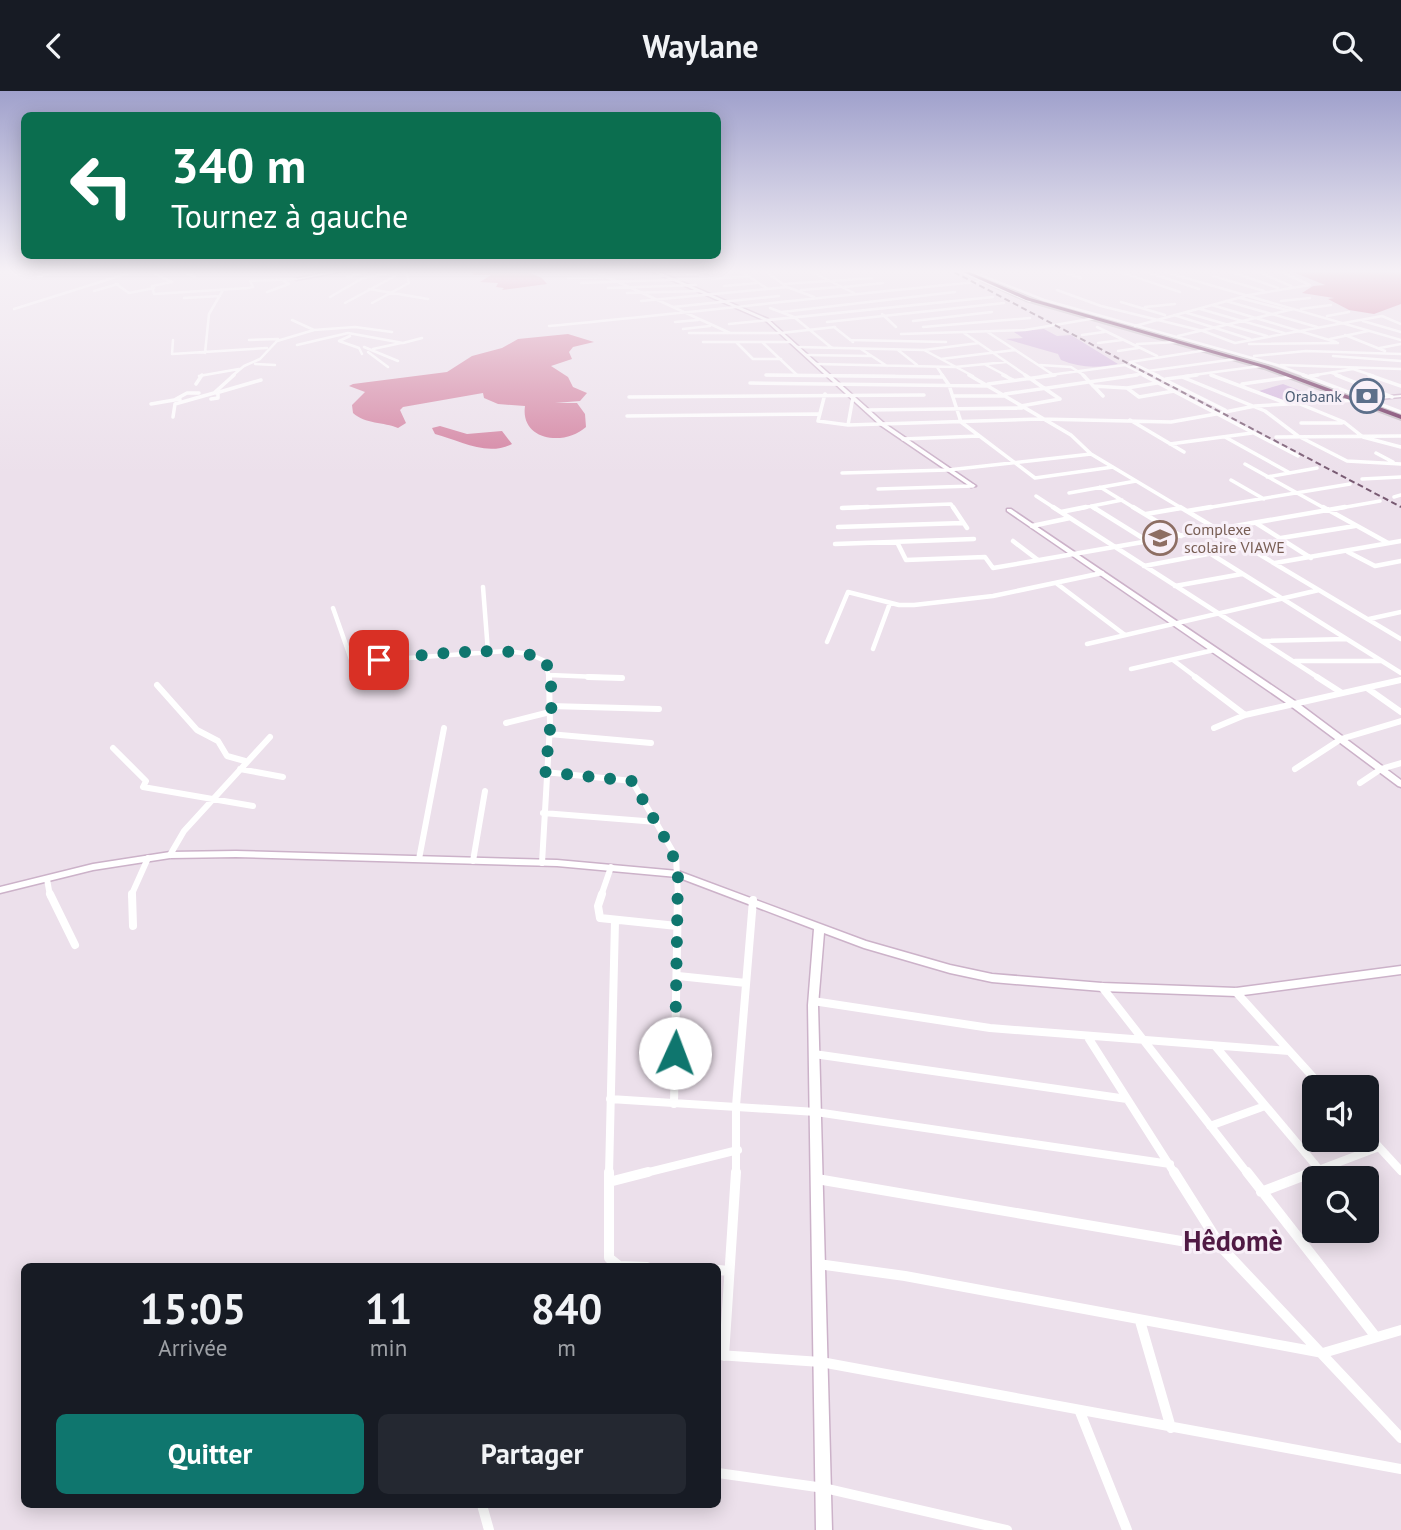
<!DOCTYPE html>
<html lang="fr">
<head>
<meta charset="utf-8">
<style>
  :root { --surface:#171b24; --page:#242831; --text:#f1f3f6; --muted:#9ea1a6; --accent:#0f766e }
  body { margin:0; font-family:"PT Sans",sans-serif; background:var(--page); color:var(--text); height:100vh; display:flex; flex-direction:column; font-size:26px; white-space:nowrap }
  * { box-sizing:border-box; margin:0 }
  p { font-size:23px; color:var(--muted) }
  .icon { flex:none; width:38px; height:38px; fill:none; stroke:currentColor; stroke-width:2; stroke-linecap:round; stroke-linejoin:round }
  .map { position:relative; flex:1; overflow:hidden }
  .drawer { position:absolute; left:21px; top:1172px; width:700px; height:245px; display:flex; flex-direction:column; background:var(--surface); border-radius:10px; box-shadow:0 4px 18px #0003 }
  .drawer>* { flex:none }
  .banner { position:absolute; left:21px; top:21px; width:700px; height:147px; border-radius:10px; box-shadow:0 4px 18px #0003; background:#0b6e4f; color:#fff; overflow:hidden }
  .buttons { position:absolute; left:1302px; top:984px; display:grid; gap:14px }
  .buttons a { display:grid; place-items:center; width:77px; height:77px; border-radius:10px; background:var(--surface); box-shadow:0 4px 18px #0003; font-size:35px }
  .pin { position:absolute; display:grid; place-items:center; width:60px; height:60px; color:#fff; margin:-30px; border-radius:14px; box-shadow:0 4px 10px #0006 }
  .me { position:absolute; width:77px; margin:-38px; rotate:2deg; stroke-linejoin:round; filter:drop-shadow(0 0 5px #0008) }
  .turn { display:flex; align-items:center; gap:24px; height:147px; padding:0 35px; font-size:32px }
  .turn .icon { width:91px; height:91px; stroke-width:2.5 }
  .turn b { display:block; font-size:49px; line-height:60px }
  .eta { display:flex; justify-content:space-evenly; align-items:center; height:119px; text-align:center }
  .eta b { font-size:42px; font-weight:600; line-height:49px }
  .cta { display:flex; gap:14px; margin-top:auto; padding:14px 35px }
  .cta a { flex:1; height:80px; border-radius:10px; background:var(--accent); color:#fff; font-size:28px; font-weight:600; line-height:80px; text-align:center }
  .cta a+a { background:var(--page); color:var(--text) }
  header { display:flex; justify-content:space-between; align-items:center; height:91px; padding:0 35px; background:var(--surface); font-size:32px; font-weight:600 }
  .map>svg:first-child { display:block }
  .green { fill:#d4b7de }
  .water { fill:#d484a2 }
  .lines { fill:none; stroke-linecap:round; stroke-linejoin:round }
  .secondary-casing { stroke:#ccb2c9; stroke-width:3 }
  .highway-casing { stroke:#c5bcc3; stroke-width:4 }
  .street-far5 { stroke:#fff; stroke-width:2.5 }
  .street-far4 { stroke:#fff; stroke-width:3.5 }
  .street-far3 { stroke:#fff; stroke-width:4.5 }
  .street-far2 { stroke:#fff; stroke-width:6 }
  .street-far1 { stroke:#fff; stroke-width:8 }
  .street { stroke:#fff; stroke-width:10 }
  .secondary { fill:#fff; fill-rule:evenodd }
  .highway { fill:#6a2a59; fill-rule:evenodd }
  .rail { stroke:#785a72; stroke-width:2; stroke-dasharray:6 3.5; stroke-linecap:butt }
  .route { stroke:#0f766e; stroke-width:12; stroke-dasharray:0 21.6 }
  .labels { text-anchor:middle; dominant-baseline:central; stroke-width:6; stroke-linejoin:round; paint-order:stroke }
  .far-service-label { font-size:16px; fill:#4e5e75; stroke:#f8f0f8; text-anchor:end }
  .far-education-label { font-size:16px; fill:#785e54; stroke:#f8f0f8; text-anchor:start }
  .near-quarter-label { font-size:28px; font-weight:bold; fill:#501a44; stroke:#f8f0f8 }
</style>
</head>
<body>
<header><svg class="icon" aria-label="back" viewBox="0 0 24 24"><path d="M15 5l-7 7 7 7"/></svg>Waylane<svg class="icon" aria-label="search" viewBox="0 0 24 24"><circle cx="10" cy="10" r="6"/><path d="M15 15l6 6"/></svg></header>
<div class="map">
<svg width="1401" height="1439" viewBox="0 0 1401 1439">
  <rect width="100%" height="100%" fill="#ece0eb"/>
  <!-- green -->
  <path class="green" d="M1044,238L1057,245L1071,244L1118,273C1098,277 1080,277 1061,269L1058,263L1006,248L1023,247L1014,241Z
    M1283,293L1324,309L1289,311L1259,300Z"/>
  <!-- water -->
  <path class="water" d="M475,181H527L542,187L547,193L502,199L504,197L496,196L498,192L480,191L491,184H472Z
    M1293,181H1401V213L1374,223L1349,219L1328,208L1334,207L1302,202L1313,195L1325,194Z
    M568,243L594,251L573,256L569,261L572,268L551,275L568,286L573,296L587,302L580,310L555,312H577L585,323L586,336C564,356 520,349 525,315L498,313L484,307L483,302L403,316L400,319L406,332L398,337C384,331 365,333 353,322L352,314L365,301L349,295L353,293L447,281L472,265L502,257L518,248Z
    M440,335L467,343L502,340L512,353C486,366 459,349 435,343L432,337Z"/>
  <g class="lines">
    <!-- secondary casing -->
    <g class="secondary-casing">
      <path id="secondary" d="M329,181H339L296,189L294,188Z
        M653,181H659L768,228L884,332L976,395L971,396L880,334L766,230Z
        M1401,304V306L1357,310L1355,309L1357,308Z
        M1007,418H1011L1298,612L1401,689V696L1398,695L1292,616L1007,420Z
        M236,760L557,769L678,780L866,850L950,874L992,883L1102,892L1236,897L1401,875V883L1236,905L1102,900L992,891L950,882L864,857L824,842L818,914L832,1439H816L808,914L814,838L677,786L557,775L236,766L170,767L93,779L0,802V796L93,773L170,761Z"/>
    </g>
    <!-- highway casing -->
    <g class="highway-casing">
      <path id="highway" d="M963,181H969L1030,207L1268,275L1401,324V328L1264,277L1026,209Z"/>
    </g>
    <!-- street-far5 -->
    <path class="street-far5" d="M151,181L172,191
      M184,181L195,186
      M596,181L730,242
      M742,181L768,198
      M766,181L787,196L814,206
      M812,181L854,202
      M961,181L1030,210
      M973,181L1044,209L1277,274L1307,285
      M1064,181L1081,187
      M1120,181L1180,201
      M1147,181L1199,198
      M1165,181L1401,249
      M1232,181L1278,197
      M1259,181L1291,195
      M1281,181L1308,193
      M558,182L594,181
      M687,183L716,181
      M16,184L27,181
      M1213,185L1264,200
      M38,186L54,181
      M347,186L366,181
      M568,187L663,185
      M832,190L872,187
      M172,191L152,195L154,203L248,197L253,196L250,190L296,188
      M581,192L748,186
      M116,193L129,202L154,197
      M783,193L828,190
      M724,195L757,192
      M844,196L883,192
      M608,197L696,194
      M369,198L428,208
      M801,199L839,196
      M1057,199L1101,215L1203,240L1235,252L1382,225L1401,233
      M94,200L118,193
      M267,201L289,193L282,189
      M627,202L700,200
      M330,206L363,187L396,181
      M184,207L220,205
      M1240,207L1287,219
      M641,210L787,196
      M1226,210L1317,236
      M1281,210L1310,207
      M1121,211L1165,224
      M345,212L395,185
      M372,212L409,192L406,181
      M1212,214L1336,251
      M673,216L779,205
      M1145,216L1175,213
      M770,217L794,226L832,257
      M14,218L132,181
      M1200,218L1284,242
      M1301,218L1331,214
      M782,221L955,201
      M1187,222L1267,245
      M882,223L896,236
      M1174,224L1250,248
      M1327,225L1349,221
      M292,229L314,239L355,236L392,241
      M913,230L992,221
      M1363,230L1401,241
      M675,231L698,229
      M827,231L1004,212
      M729,233L993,206
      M549,235C692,222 835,204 978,191
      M1135,235L1249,204L1310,194
      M834,236L853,251
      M923,236L1030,227
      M1097,236L1157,265
      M683,238L710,235
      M986,240L1052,283
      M689,242H781L835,236
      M964,242L1027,285
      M901,243L1025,239L1096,227
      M1082,244L1104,241
      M1345,244L1385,260
      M350,245L339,250L359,257L362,263
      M1178,245L1294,218
      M1330,248L1368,240
      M173,249L172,263L267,257
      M249,249L278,248
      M850,249L946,251
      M703,251H791
      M762,251L797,284
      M737,252L753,268H781
      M1098,252L1122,249
      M1137,253L1177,251
      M1249,253L1338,252
      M297,254L348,242L403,252L422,247
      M364,256L398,270
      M797,256L924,259L979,252
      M1380,257L1401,253
      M373,258L401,252
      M861,258L887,275
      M898,259L917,274
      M924,259L973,285
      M1118,260L1138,257
      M368,261L388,276
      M205,262L209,223L223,199
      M806,264L871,265
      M1254,265L1306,260L1401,263
      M1333,265L1401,270
      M941,268L1015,259
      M1130,271L1159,285
      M1130,271L1207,259
      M255,273L275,274
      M816,273L955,276L1006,271
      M986,274L1007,285
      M1040,274L1071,276L1085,285
      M1281,274L1401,278
      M937,276L943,285
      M1350,277L1374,285
      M1148,280L1236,268
      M1332,282L1341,285
      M766,284L895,285
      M1211,284L1215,285
      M199,285L239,278
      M232,285L244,275L260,268L277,250L314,239
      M1042,285L1125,274L1147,285
      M1125,285L1142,283
      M1185,285L1261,275
      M1310,285L1353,278"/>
    <!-- street-far4 -->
    <path class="street-far4" d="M766,284L943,286
      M942,284L949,294L961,331L1035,387L1113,376
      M969,284L1071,344L1091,363L1183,418
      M1003,284L1013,289
      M1025,284L1060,308
      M1083,284L1103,305
      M1143,284L1298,365
      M1155,284L1225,319
      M1211,284L1286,312
      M1303,284L1401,321
      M1336,284L1392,306
      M1369,284L1401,295
      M1310,285L1318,284
      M1182,286L1265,320L1298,345L1347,370L1401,373
      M1166,288L1197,284
      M750,292L989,295
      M196,293L202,284
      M988,293L1055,284
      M1242,293L1292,286
      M1093,295L1127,297L1157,292
      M1127,297L1139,306L1174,300
      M216,302L261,289
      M825,303L818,330L848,334L1040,328L1171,331L1216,323
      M1005,303L1137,284
      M953,305H1004
      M629,306L924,304
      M176,308L187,302H199
      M211,308L218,307V303
      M151,313L180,308
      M1300,313L1344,331L1363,346L1401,356
      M1021,315L1060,308
      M867,319L1022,317
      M1215,323L1255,315L1357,309
      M627,325L818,323
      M173,326L175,313L214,302L234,284
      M1130,329L1184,361
      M1301,332H1342
      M848,334L853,306
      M1225,346L1290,382
      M1276,346L1401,345
      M903,348L979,345
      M1170,353L1252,342
      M1376,362L1393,371
      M1245,373L1326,418
      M842,382L948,379L1091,363
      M1267,386L1317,377
      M1362,388L1401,386
      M1231,389L1264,408
      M1100,396L1136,418
      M878,398L973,395
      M1069,402L1136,390
      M1036,405L1056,418
      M1394,406L1401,404
      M1091,415L1095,418
      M842,417L951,413L954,418
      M1077,418L1122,409
      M1176,418L1181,417
      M1200,418L1350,393
      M1335,418L1380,410"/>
    <!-- street-far3 -->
    <path class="street-far3" d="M953,416L967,437
      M1053,416L1319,587
      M1093,416L1149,451
      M1133,416L1181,445
      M1180,416L1401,548
      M1323,416L1388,452
      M842,417L868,416
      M1187,420L1211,416
      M1061,421L1086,416
      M1146,423L1181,417
      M1256,432L1311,467
      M1032,435L1070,427
      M838,436L963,432
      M1281,447L1355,435
      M1013,450L1038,469
      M897,451L906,469L985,466L993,477L1345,416
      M835,453L974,448
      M1348,461L1375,475L1401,470
      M1211,463L1401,582
      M1275,472L1401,450
      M1144,475L1245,456
      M1056,492L1125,544
      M1175,495L1242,483
      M483,496L488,561
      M333,517L352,571L507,560L529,563L545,570L549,587
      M1369,528L1401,521
      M1263,550L1347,548
      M827,551L848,501L899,514H914L993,505L1102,482
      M1087,553L1319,499
      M873,558L890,512
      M1173,569L1197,587
      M1295,570H1382
      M1131,578L1214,559
      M549,584L622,587"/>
    <!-- street-far2 -->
    <path class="street-far2" d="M588,586L622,587
      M1195,586L1245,624
      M1317,586L1342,602
      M157,594L197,639L218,650L227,665L245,670
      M1367,597L1401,621
      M550,615L659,618
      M506,632L550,621
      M1214,637L1245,624L1401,589
      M549,643L651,652
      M113,657L146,690L143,696L253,715
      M240,678L283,686
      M1295,678L1341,648L1401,630
      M545,681L632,690L676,766L678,805
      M1360,692L1381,678L1401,672
      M543,722L657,731
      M170,764L184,740L270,646
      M419,768L444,637
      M473,770L485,700
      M542,772L550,634L549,586
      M47,788L50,805
      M131,805L148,767
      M601,805L611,776"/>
    <!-- street-far1 -->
    <path class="street-far1" d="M50,803L75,854
      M132,803L133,835
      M602,803L598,815L600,827L677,835
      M678,885L746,892
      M1102,896L1248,1083
      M1236,901L1322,996
      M813,910L990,937L1289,960
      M1089,948L1175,1083
      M1216,956L1318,1077
      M814,963L1127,1008
      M610,1008L816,1021L1170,1073
      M674,1013L678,803
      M1210,1035L1265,1015
      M1367,1043L1401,1080
      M609,1083L615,830
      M641,1083L738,1059
      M736,1083V1015L753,809
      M1308,1083L1379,1056"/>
    <!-- street -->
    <path class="street" d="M609,1081V1167L619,1175L647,1176
      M1174,1081L1222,1157L1401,1347
      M1247,1081L1376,1246
      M817,1088L1222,1157
      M609,1091L648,1081
      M1261,1101L1313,1081
      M818,1173L905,1185L1323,1262L1401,1239
      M718,1179L729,1180
      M1140,1230L1171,1337
      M718,1264L821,1271L1401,1378
      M724,1265L736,1081
      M1080,1321L1127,1439
      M718,1382L824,1397L1007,1439
      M482,1414L489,1439"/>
    <!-- secondary -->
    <use href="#secondary" class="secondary"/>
    <!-- highway -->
    <use href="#highway" class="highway"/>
    <!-- rail -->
    <path class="rail" d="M954,181L1401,416"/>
  </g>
  <!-- sky -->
  <linearGradient id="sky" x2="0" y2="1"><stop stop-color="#a0a1cc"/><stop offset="0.47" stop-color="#f6f1f6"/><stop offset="1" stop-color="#f6f1f6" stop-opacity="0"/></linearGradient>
  <rect width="1401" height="383" fill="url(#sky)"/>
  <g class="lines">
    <!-- route -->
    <path class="route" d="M379,569C411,565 522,551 545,570C558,593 548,655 545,681L632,690L671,758L678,783L675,962"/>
  </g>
  <!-- icons -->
  <defs>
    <g id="bank-ring" transform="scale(1.75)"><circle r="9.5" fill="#f8f0f8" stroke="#5c6f8a" stroke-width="1.5"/><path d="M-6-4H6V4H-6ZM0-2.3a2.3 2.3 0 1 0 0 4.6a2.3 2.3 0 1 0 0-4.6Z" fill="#5c6f8a"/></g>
    <g id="school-ring" transform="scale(1.75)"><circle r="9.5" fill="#f8f0f8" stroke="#8d6e63" stroke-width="1.5"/><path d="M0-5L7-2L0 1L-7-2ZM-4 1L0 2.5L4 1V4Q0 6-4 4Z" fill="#8d6e63"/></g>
  </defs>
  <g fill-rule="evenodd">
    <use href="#bank-ring" x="1367" y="305"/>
    <use href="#school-ring" x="1160" y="447"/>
  </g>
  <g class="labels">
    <!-- far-service labels -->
    <g class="far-service-label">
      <text x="1342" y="305">Orabank</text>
    </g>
    <!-- far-education labels -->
    <g class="far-education-label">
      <text x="1184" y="438">Complexe<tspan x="1184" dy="18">scolaire VIAWE</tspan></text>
    </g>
    <!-- near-quarter labels -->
    <g class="near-quarter-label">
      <text x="1233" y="1149">Hêdomè</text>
    </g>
  </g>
</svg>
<div class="buttons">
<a><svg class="icon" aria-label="sound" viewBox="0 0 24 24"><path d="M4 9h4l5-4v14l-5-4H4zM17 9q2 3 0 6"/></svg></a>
<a><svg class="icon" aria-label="search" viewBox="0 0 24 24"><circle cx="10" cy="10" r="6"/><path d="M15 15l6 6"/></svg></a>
</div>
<div class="pin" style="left:379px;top:569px;background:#d93025"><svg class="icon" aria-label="arrive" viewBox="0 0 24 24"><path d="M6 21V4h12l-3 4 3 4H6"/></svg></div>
<svg class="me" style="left:675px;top:962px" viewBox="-20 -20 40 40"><circle r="19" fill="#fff"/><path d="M0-13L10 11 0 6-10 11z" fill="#0f766e"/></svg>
<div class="banner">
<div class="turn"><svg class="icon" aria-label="left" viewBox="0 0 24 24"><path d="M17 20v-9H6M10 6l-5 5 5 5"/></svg><div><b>340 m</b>Tournez à gauche</div></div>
</div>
<section class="drawer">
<div class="eta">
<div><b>15:05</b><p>Arrivée</p></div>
<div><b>11</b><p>min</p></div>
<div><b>840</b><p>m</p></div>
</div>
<div class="cta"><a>Quitter</a><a>Partager</a></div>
</section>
</div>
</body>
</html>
